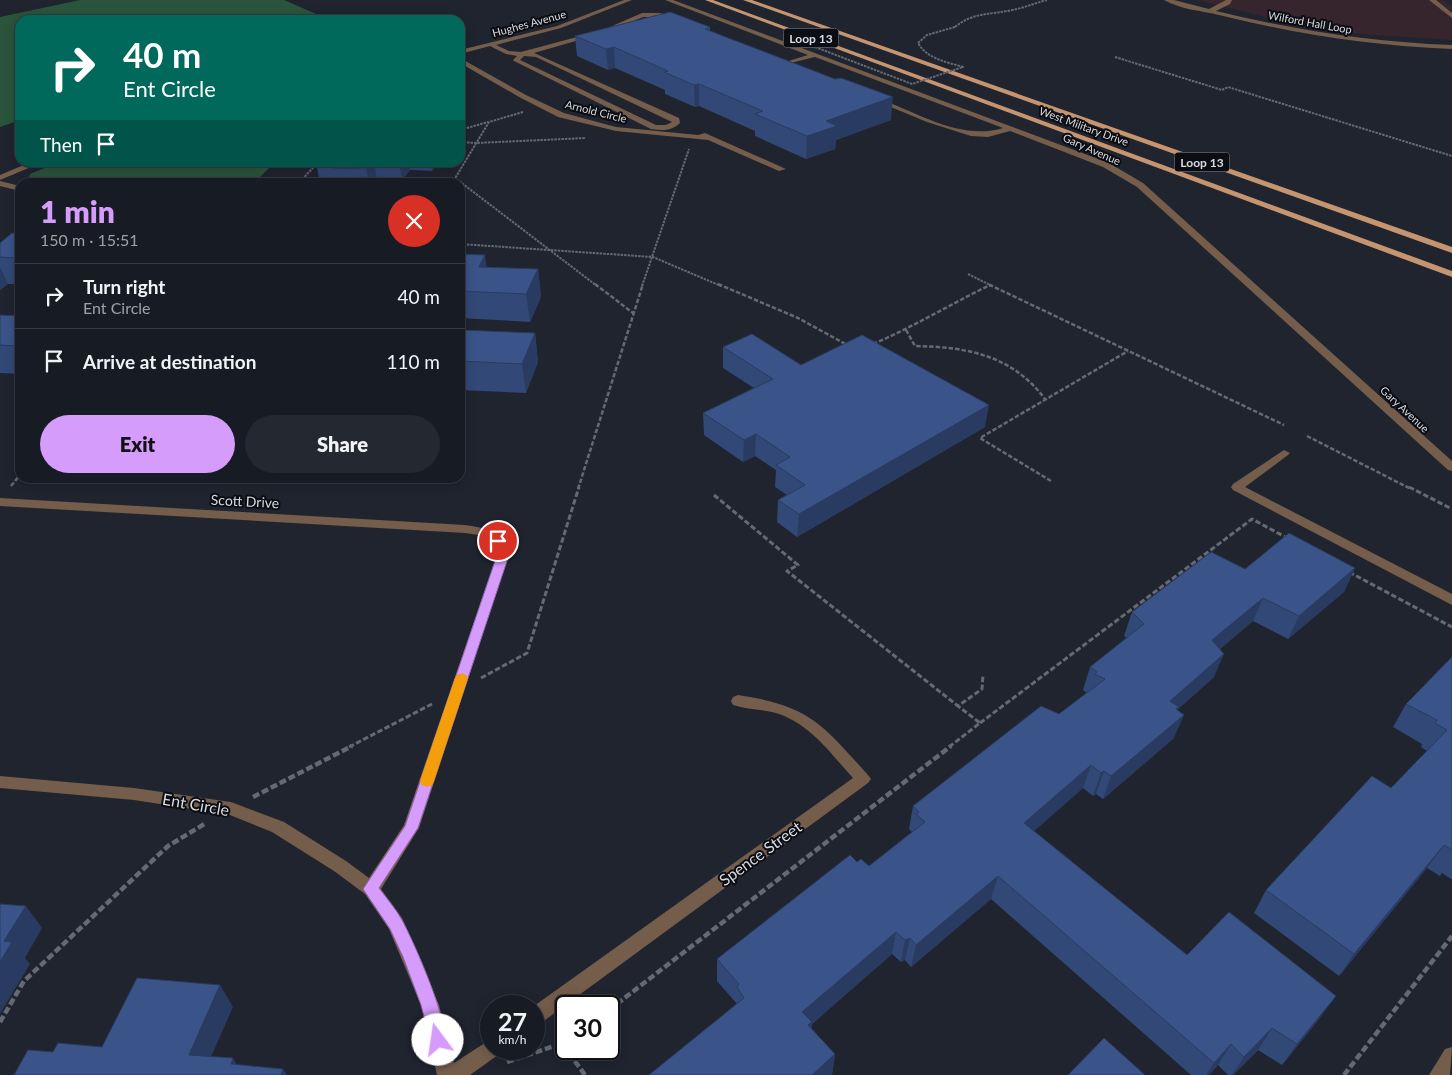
<!DOCTYPE html>
<html lang="en">
<head>
<meta charset="utf-8">
<style>
  :root { --surface:#171b23; --page:#242830; --text:#f1f3f6; --muted:#9ea1a6; --line:#363941; --accent:#d59cfb }
  body { margin:0; font-family:Lato,sans-serif; background:var(--page); color:var(--text); height:100vh; display:flex; flex-direction:column; font-size:19px; white-space:nowrap }
  * { box-sizing:border-box; margin:0 }
  p { font-size:16px; color:var(--muted) }
  .icon { flex:none; width:28px; height:28px; fill:none; stroke:currentColor; stroke-width:2; stroke-linecap:round; stroke-linejoin:round }
  .map { position:relative; flex:1; overflow:hidden }
  .drawer { position:absolute; left:15px; top:178px; width:450px; height:305px; display:flex; flex-direction:column; background:var(--surface); border-radius:15px; box-shadow:0 2px 12px #0003,0 0 0 1px var(--line) }
  .drawer>* { flex:none }
  .guide { position:absolute; left:15px; top:15px; width:450px; height:152px; border-radius:15px; box-shadow:0 2px 12px #0003,0 0 0 1px var(--line); background:#00695c; color:#fff; overflow:hidden }
  .speed { position:absolute; left:480px; top:995px; display:flex; gap:10px; font-size:25px; font-weight:700; text-align:center }
  .speed>* { display:grid; place-content:center; width:65px; height:65px; border-radius:50%; background:var(--surface); box-shadow:0 2px 12px #0003,0 0 0 1px var(--line); line-height:1 }
  .speed small { font-size:12px; font-weight:400 }
  .speed .limit { border:2px solid #111; border-radius:8px; background:#fff; color:#111 }
  .pin { position:absolute; display:grid; place-items:center; width:42px; height:42px; color:#fff; margin:-21px; border:2px solid #fff; border-radius:50%; box-shadow:0 1px 5px #0007 }
  .me { position:absolute; width:55px; margin:-28px; rotate:346deg; stroke-linejoin:round; filter:drop-shadow(0 0 4px #0008) }
  .turn { display:flex; align-items:center; gap:18px; height:105px; padding:0 25px; font-size:22px }
  .turn .icon { width:65px; height:65px; stroke-width:2.5 }
  .turn b { display:block; font-size:35px; line-height:42px }
  .then { display:flex; align-items:center; height:48px; padding:0 25px; background:#0003; gap:10px; font-size:19px }
  .round { display:grid; place-items:center; flex:none; width:52px; height:52px; border-radius:26px; background:var(--page) }
  .head { display:flex; align-items:center; justify-content:space-between; height:85px; padding:0 25px }
  h1 { font-size:30px; font-weight:800; line-height:38px; color:var(--accent) }
  .button { display:flex; gap:10px; margin-top:auto; padding:10px 25px }
  .button a { flex:1; height:58px; border-radius:30px; background:var(--accent); color:#111; font-size:20px; font-weight:800; line-height:58px; text-align:center }
  .button a+a { background:var(--page); color:var(--text) }
  ul { padding:0; list-style:none }
  li { display:flex; align-items:center; gap:15px; height:65px; padding:0 25px; border-top:1px solid var(--line) }
  li div { flex:1 }
  li b { display:block; font-size:19px }
  li em { font-style:normal }
  .map>svg:first-child { display:block }
  .medical { fill:#37252d }
  .green { fill:#2b543c }
  .lines { fill:none; stroke-linecap:round; stroke-linejoin:round }
  .path-far3 { stroke:#656973; stroke-width:2; stroke-dasharray:2.5 1; stroke-linecap:butt }
  .path-far2 { stroke:#656973; stroke-width:2.5; stroke-dasharray:4.5 2; stroke-linecap:butt }
  .path-far1 { stroke:#656973; stroke-width:3; stroke-dasharray:5.5 2.5; stroke-linecap:butt }
  .path { stroke:#656973; stroke-width:4.5; stroke-dasharray:7 3; stroke-linecap:butt }
  .minor { fill:#755d4b; fill-rule:evenodd }
  .major { fill:#c6956f; fill-rule:evenodd }
  .path-bridge { stroke:#656973; stroke-width:2; stroke-dasharray:2.5 1; stroke-linecap:butt }
  .wall { fill:#324876 }
  .shaded-wall { fill:#293b60 }
  .building { fill:#3a5489; stroke:#293b60 }
  .route { fill:#d59cfb; stroke:#8a65a3 }
  .slow { fill:#f59e0b }
  .labels { text-anchor:middle; dominant-baseline:central; stroke-width:4; stroke-linejoin:round; paint-order:stroke }
  .far-street-label { font-size:11px; fill:#d7dbe2; stroke:#0b0d12 }
  .shield { fill:#0b0d12; stroke:#9a9da4; stroke-width:1 }
  .shield-label { font-size:12px; font-weight:bold; fill:#d7dbe2 }
  .street-label { font-size:14px; fill:#d7dbe2; stroke:#0b0d12 }
  .near-street-label { font-size:16px; fill:#d7dbe2; stroke:#0b0d12 }
</style>
</head>
<body>
<div class="map">
<svg width="1452" height="1075" viewBox="0 0 1452 1075">
  <rect width="100%" height="100%" fill="#1f242f"/>
  <!-- medical -->
  <path class="medical" d="M1196,0H1443L1452,6V40L1360,34L1286,22Z"/>
  <!-- green -->
  <path class="green" d="M80,0H284L330,20H20V120L0,127V17Z
    M57,163V162L274,163L255,182H31L28,180L30,174Z"/>
  <g class="lines">
    <!-- path-far3 -->
    <path class="path-far3" d="M955,27C973,12 990,15 1012,10C1024,8 1035,3 1047,0
      M1115,57L1222,90L1228,87L1452,156
      M523,112L489,122L454,180L459,181L597,286
      M460,130L488,122
      M460,142L476,143L586,138
      M300,182L318,162
      M396,182L410,179L454,180L452,182
      M460,244L653,257L721,286
      M968,274L990,285
      M642,286L689,149
      M989,286H991"/>
    <!-- path-far2 -->
    <path class="path-far2" d="M595,284L633,313
      M718,284L798,318L849,346
      M906,330L915,346C967,347 1012,355 1045,399
      M873,344C913,327 951,304 990,285L1284,425
      M1307,436L1411,489
      M1051,481L980,438L1128,351
      M11,486L20,475
      M578,489L643,284"/>
    <!-- path-far1 -->
    <path class="path-far1" d="M1409,487L1452,509
      M714,495L798,565L787,571L958,706L982,689L983,675
      M1349,572L1452,627
      M481,678L527,653L579,487
      M980,723L1252,519L1289,539
      M349,747L432,704
      M949,747L980,723L958,706"/>
    <!-- path -->
    <path class="path" d="M253,797L352,746
      M609,1010L951,746
      M0,1022L24,981L168,846L206,823
      M563,1045L585,1075
      M507,1062L566,1042
      M1344,1075L1452,936"/>
    <!-- minor -->
    <path class="minor" d="M624,0H632L561,28L496,45L509,51L521,52L603,30L642,13H660L675,19L673,22L659,17H643L607,32L534,53L679,118L680,123C672,131 662,131 651,129L514,61L513,60L517,56L506,54L490,46L460,54V50L557,26ZM524,56L536,57L672,122L666,125H656L520,60Z
      M665,0H673L1109,163L1143,183L1452,461V471L1448,470L1137,187L1103,167L1010,131L988,137L971,136L927,122L874,100L880,99C918,113 962,141 1003,128L815,57L782,65V63L808,55Z
      M1164,0H1174L1209,9L1226,0H1232L1230,4L1216,11C1294,30 1372,42 1452,45V49C1373,46 1296,34 1219,15C1202,11 1179,9 1164,0Z
      M1429,0H1436L1452,13V18Z
      M460,58L526,95L564,113L616,127L698,135L705,133L786,169L779,171L708,140L616,131L558,117L521,98L460,63Z
      M31,162H43L0,180V175Z
      M0,181L20,186V191L0,186Z
      M1284,450L1290,453L1288,455L1245,487L1452,594V605L1233,490L1231,487L1233,484Z
      M0,498L465,525C492,529 501,530 508,558L419,828L381,889L402,918L439,1005L454,1063L491,1039V1049H500L498,1055L470,1075H437L421,1005L389,929L365,894L334,871L272,832L230,815L134,800L0,788V776L134,788L231,802L284,822L346,861L369,878L404,825L496,558C490,536 486,536 465,533L0,506Z
      M738,695C810,706 821,723 868,775L871,779L868,783L541,1023L534,1026V1006L853,778C831,754 811,725 779,714C764,709 748,710 733,705L731,701L733,697Z
      M1452,1047L1450,1075H1429L1445,1049Z"/>
    <!-- major -->
    <path class="major" d="M705,0H713L1452,271V277Z
      M743,0H752L1452,247V253Z"/>
    <!-- path-bridge -->
    <path class="path-bridge" d="M815,47L912,84L963,67C947,62 927,59 918,43L927,35L955,27"/>
  </g>
  <!-- wall -->
  <path class="wall" d="M710,27V31L891,120L836,140L835,149L806,159L755,136V131L699,106L695,107L665,94V90L615,68L608,70L577,56L575,36Z
    M316,162H438L432,171L410,170L402,180L377,179L375,182H337L336,178H319Z
    M20,234V284H8L0,290V243Z
    M460,254L487,267L538,269L541,297L530,322L460,318Z
    M0,315L20,316V374L0,373Z
    M460,330L535,333L538,362L526,393L460,390Z
    M723,347L801,365L985,427L797,537L777,522L778,500L787,495L775,487L776,470L755,456L743,462L704,435L703,413L754,388L723,368Z
    M1355,568L1344,592L1288,639L1253,621L1220,649L1214,677L1178,709L1174,738L1103,799L1096,794L1093,796L1083,788L1034,831L1187,955L1320,1018L1282,1065L1258,1050L1233,1075H1228L1218,1065L1209,1075H1191L991,899L911,967L905,960L901,962L892,954L812,1024L811,1028L835,1054L832,1075H649L737,1004L717,981V959L857,862L869,866L912,832L909,829L913,806L1059,714L1087,693L1083,690L1090,667L1127,638L1124,636L1132,612L1245,569Z
    M1452,657V879H1451L1442,873L1440,876L1427,868L1339,976L1254,913L1266,890L1391,788L1427,751L1421,747L1422,744L1393,727L1406,704Z"/>
  <!-- shaded-wall -->
  <path class="shaded-wall" d="M614,47L615,68L608,70L606,49Z
    M699,84V106L695,107L694,85Z
    M893,97L891,120L836,140L835,149L806,159L807,136L826,121Z
    M372,162H374L377,179L375,182H369L366,169Z
    M399,162H409L410,170L402,180Z
    M431,162H438L432,171Z
    M485,255L489,282L479,267Z
    M0,267L8,284L0,290Z
    M538,269L541,297L530,322L526,294Z
    M535,333L538,362L526,393L522,364Z
    M989,405L985,427L797,537L799,514Z
    M756,434L755,456L743,462L744,440Z
    M1355,568L1344,592L1288,639L1299,616Z
    M1263,598L1253,621L1203,663L1212,640Z
    M1224,654L1214,677L1178,709L1172,724L1184,715L1174,738L1103,799L1111,776L1170,701Z
    M1091,765L1083,788L1017,846L1024,823Z
    M1104,771L1096,794L1093,796L1101,773Z
    M1444,845L1427,868L1339,976L1354,954Z
    M998,876L991,899L911,967L916,945Z
    M26,906L42,928L25,958L30,964L0,1014V962L4,941Z
    M896,932L892,954L812,1024L810,1044L802,1012Z
    M910,938L905,960L901,962L905,940Z
    M220,985L233,1007L203,1075L189,1055Z
    M1336,996L1320,1018L1282,1065L1297,1044Z
    M1272,1028L1258,1050L1233,1075H1232L1244,1057Z
    M1231,1044L1218,1065L1209,1075H1206L1214,1063Z
    M835,1054L832,1075H812Z
    M233,1058L243,1075L231,1064Z
    M283,1069L287,1075H281Z"/>
  <!-- building -->
  <path class="building" d="M670,12L710,27L705,29L791,62L835,79L841,78L893,97L826,121L837,126L807,136L755,114L763,111L699,84L694,85L664,72L668,71L614,47L606,49L575,36Z
    M338,162H372L366,169L333,168Z
    M12,233L20,234V258L0,257V243Z
    M460,254L485,255L479,267L538,269L526,294L460,291Z
    M0,315L20,316V346L0,345Z
    M460,330L535,333L522,364L460,361Z
    M752,334L801,365L862,335L989,405L799,514L778,500L805,485L776,465L790,457L756,434L744,440L703,413L773,379L723,347Z
    M1289,533L1355,568L1299,616L1263,598L1212,640L1224,654L1170,701L1179,707L1176,709L1184,715L1111,776L1104,771L1101,773L1091,765L1024,823L1187,955L1229,912L1336,996L1297,1044L1272,1028L1244,1057L1231,1044L1214,1063L998,876L916,945L910,938L905,940L896,932L802,1012L812,1022L808,1025L835,1054L812,1075H649L744,998L737,987L739,984L717,959L850,855L857,862L861,859L869,866L925,822L916,814L919,812L913,806L1041,706L1059,714L1105,679L1095,674L1097,672L1090,667L1144,624L1132,612L1211,552L1245,569Z
    M1452,657V850L1444,845L1354,954L1266,890L1372,776L1391,788L1447,730L1435,723L1437,720L1406,704Z
    M0,904L26,906L4,941L12,942L0,962Z
    M137,978L220,985L189,1055L233,1058L231,1064L283,1069L281,1075H14L28,1050L53,1052L58,1043L102,1047Z
    M1104,1038L1145,1075H1068Z"/>
  <!-- route -->
  <path class="route" d="M498,537L504,541L508,558L418,828L379,888C387,899 396,909 402,920C413,940 452,1027 444,1046L438,1049L432,1046L421,1005L403,957L390,929L363,889L405,826L496,558L493,541Z"/>
  <!-- slow -->
  <path class="slow" d="M462,673L466,675L468,678L434,781L432,785L427,787L422,785L420,781L455,678L457,675Z"/>
  <g class="labels">
    <!-- far-street labels -->
    <g class="far-street-label">
      <text transform="translate(1310 22) rotate(10)">Wilford Hall Loop</text>
      <text transform="translate(529 23) rotate(-15)">Hughes Avenue</text>
      <text transform="translate(596 111) rotate(14)">Arnold Circle</text>
      <text transform="translate(1084 126) rotate(20)">West Military Drive</text>
      <text transform="translate(1092 149) rotate(24)">Gary Avenue</text>
      <text transform="translate(1405 409) rotate(43)">Gary Avenue</text>
    </g>
    <!-- shield labels -->
    <g class="shield">
      <rect x="783.5" y="28.5" width="55" height="19" rx="4"/>
      <rect x="1174.5" y="152.5" width="55" height="19" rx="4"/>
    </g>
    <g class="shield-label">
      <text x="811" y="38">Loop 13</text>
      <text x="1202" y="162">Loop 13</text>
    </g>
    <!-- street labels -->
    <g class="street-label">
      <text transform="translate(245 501) rotate(3)">Scott Drive</text>
    </g>
    <!-- near-street labels -->
    <g class="near-street-label">
      <text transform="translate(196 804) rotate(10)">Ent Circle</text>
      <text transform="translate(760 853) rotate(-36)">Spence Street</text>
    </g>
  </g>
</svg>
<div class="speed"><div>27<small>km/h</small></div><div class="limit">30</div></div>
<div class="pin" style="left:498px;top:541px;background:#d93025"><svg class="icon" aria-label="arrive" viewBox="0 0 24 24"><path d="M6 21V4h12l-3 4 3 4H6"/></svg></div>
<svg class="me" style="left:438px;top:1040px" viewBox="-20 -20 40 40"><circle r="19" fill="#fff"/><path d="M0-13L10 11 0 6-10 11z" fill="#d59cfb"/></svg>
<div class="guide">
<div class="turn"><svg class="icon" aria-label="right" viewBox="0 0 24 24"><path d="M7 20v-9h11M14 6l5 5-5 5"/></svg><div><b>40 m</b>Ent Circle</div></div>
<div class="then">Then<svg class="icon" aria-label="arrive" viewBox="0 0 24 24"><path d="M6 21V4h12l-3 4 3 4H6"/></svg></div>
</div>
<section class="drawer">
<div class="head"><div><h1>1 min</h1><p>150 m · 15:51</p></div><a class="round" style="background:#d93025;color:#fff"><svg class="icon" aria-label="close" viewBox="0 0 24 24"><path d="M6 6l12 12M18 6L6 18"/></svg></a></div>
<ul>
<li><svg class="icon" aria-label="right" viewBox="0 0 24 24"><path d="M7 20v-9h11M14 6l5 5-5 5"/></svg><div><b>Turn right</b><p>Ent Circle</p></div><em>40 m</em></li>
<li><svg class="icon" aria-label="arrive" viewBox="0 0 24 24"><path d="M6 21V4h12l-3 4 3 4H6"/></svg><div><b>Arrive at destination</b></div><em>110 m</em></li>
</ul>
<div class="button"><a>Exit</a><a>Share</a></div>
</section>
</div>
</body>
</html>
